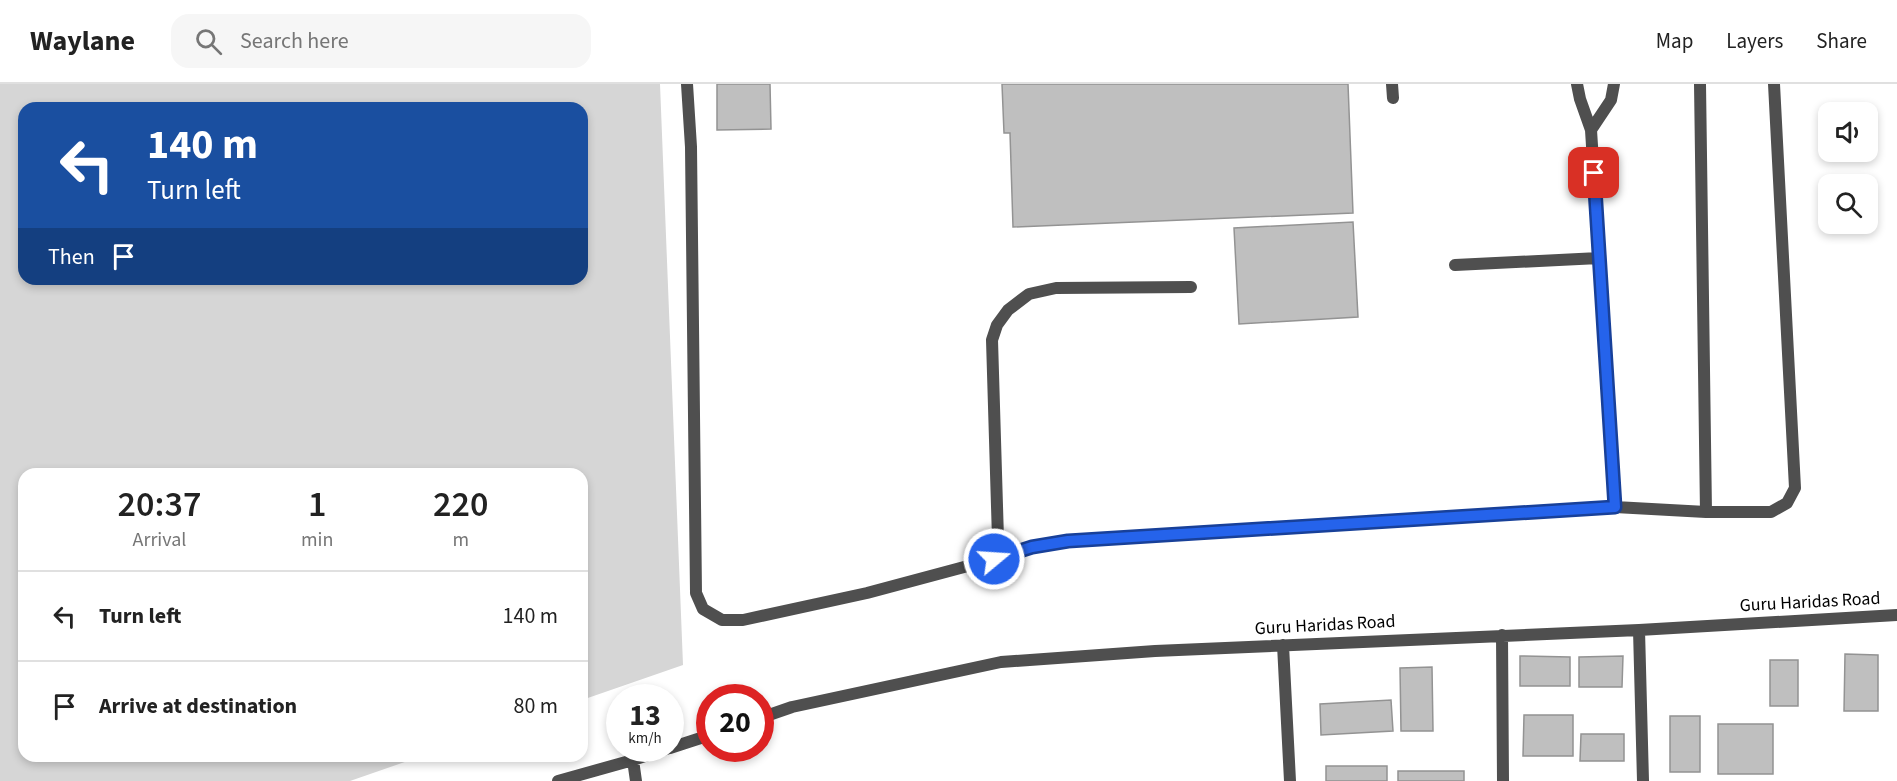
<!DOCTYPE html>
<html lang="en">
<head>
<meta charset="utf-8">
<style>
  :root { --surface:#fff; --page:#f6f6f6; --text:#222; --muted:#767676; --line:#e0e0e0 }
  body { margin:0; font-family:"Source Sans 3",sans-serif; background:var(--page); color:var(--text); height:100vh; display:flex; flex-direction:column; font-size:22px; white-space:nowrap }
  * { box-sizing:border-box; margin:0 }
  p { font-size:20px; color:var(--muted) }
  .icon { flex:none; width:33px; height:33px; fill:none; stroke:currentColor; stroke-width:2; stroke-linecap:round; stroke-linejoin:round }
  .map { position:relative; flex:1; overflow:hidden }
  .sheet { position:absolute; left:18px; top:384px; width:570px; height:294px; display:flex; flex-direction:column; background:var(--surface); border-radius:18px; box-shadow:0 3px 9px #0003 }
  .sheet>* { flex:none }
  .guide { position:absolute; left:18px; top:18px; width:570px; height:183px; border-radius:18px; box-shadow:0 3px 9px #0003; background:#1a4fa0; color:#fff; overflow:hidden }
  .controls { position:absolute; left:1818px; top:18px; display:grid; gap:12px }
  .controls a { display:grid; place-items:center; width:60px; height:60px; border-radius:12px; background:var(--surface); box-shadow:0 3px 9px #0003; font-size:30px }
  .speed { position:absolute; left:606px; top:600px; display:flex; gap:12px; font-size:30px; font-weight:700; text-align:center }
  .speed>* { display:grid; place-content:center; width:78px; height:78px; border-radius:50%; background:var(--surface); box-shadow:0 3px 9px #0003; line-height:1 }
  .speed small { font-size:15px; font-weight:400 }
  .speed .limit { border:9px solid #d22; background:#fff; color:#111 }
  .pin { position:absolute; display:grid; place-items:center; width:51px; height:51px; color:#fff; margin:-26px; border-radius:12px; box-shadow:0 3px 9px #0006 }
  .me { position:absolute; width:66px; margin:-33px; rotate:72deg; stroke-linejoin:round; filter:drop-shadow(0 0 4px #0008) }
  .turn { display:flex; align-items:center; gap:21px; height:126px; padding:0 30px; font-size:27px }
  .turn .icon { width:78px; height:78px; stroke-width:2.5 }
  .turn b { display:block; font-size:42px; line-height:51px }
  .then { display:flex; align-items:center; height:57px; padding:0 30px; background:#0003; gap:12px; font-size:22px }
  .eta { display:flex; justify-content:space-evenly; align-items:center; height:102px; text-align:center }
  .eta b { font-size:36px; font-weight:600; line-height:42px }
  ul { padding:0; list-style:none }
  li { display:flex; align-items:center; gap:18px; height:90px; padding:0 30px; border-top:2px solid var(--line) }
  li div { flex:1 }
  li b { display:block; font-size:22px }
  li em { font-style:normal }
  header { display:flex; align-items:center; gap:36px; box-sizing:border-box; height:84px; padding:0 30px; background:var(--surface); border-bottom:2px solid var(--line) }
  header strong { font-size:28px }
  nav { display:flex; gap:33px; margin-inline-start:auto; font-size:21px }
  .search { width:420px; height:54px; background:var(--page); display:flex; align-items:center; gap:15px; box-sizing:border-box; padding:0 21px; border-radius:18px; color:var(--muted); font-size:22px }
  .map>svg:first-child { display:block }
  .green { fill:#d6d6d6; fill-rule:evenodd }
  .building { fill:#bfbfbf; stroke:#939393; stroke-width:1.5 }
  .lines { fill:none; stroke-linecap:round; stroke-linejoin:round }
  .service { stroke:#4f4f4f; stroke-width:12 }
  .minor { stroke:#4f4f4f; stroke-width:12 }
  .route-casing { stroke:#184099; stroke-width:15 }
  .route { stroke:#2563eb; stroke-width:10 }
  .labels { text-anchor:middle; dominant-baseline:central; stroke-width:4.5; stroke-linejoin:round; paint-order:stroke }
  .street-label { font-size:18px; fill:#000; stroke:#fff }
</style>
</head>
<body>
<header>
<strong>Waylane</strong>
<div class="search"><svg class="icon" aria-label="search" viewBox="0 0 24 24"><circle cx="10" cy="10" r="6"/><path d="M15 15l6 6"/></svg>Search here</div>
<nav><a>Map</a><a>Layers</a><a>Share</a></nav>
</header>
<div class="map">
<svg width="1897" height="697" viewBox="0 0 1897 697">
  <rect width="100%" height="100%" fill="#fff"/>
  <!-- green -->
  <path class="green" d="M0,0H660L683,581L582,616V390H24V672H422L350,697H0ZM24,24H582V195H24Z"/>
  <!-- building -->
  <path class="building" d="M717,0H770L771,45L717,46Z
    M1002,0H1348L1353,129L1013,143L1010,49H1004Z
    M1353,138L1358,233L1239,240L1234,144Z
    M1845,570L1878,571V627H1844Z
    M1520,572L1570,573V602H1520Z
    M1623,572L1622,603H1579V573Z
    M1770,576H1798V622H1770Z
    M1432,583L1433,647H1401L1400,584Z
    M1391,616L1393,647L1321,651L1320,620Z
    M1524,631H1573V672H1523Z
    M1670,632H1700V688H1670Z
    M1718,640H1773V690H1718Z
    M1581,650H1624V677H1580Z
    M1326,682H1387V697H1326Z
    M1398,687H1464V697H1398Z"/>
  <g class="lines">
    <!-- service -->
    <path class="service" d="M687,0L691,63L696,509L703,525L722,536H743L867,509L994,475L1032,463L1068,457L1615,423L1706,428H1771L1787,419L1795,404L1774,0
      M1392,0L1393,14
      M1577,0L1580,15L1591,46L1615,423
      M1700,0L1706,428
      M1591,46L1611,16L1614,0
      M1455,181L1599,174
      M994,475L998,455L992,256L997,241L1008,226L1029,210L1056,204L1191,203"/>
    <!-- minor -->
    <path class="minor" d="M1639,546L1643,697
      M1502,551L1503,697
      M1283,561L1290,697
      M760,634L792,623L1001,578L1155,567L1639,546L1897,531
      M670,664L710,651
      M633,676L636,697
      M558,697L633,676L669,664"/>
  </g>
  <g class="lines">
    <!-- route casing -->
    <g class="route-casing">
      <path id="route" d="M994,475L1032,463L1068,457L1615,423L1594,89"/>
    </g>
    <!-- route -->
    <use href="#route" class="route"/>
  </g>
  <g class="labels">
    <!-- street labels -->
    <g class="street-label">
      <text transform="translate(1810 518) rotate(-3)">Guru Haridas Road</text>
      <text transform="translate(1325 541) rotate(-3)">Guru Haridas Road</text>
    </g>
  </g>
</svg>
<div class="controls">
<a><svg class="icon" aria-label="sound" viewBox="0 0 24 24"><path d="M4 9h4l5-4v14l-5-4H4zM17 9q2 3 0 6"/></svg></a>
<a><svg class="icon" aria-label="search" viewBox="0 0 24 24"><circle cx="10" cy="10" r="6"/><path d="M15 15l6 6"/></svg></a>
</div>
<div class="speed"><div>13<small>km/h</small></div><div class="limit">20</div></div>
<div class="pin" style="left:1594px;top:89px;background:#d93025"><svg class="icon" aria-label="arrive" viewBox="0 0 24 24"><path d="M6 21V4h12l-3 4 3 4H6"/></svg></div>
<svg class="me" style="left:994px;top:475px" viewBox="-20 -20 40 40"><circle r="17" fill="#2563eb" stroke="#fff" stroke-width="3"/><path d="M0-11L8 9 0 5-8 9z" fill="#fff"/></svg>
<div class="guide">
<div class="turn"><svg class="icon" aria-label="left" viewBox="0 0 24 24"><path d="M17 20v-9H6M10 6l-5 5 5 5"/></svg><div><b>140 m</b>Turn left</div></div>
<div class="then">Then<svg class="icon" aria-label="arrive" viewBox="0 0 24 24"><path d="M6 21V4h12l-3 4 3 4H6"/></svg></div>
</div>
<section class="sheet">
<div class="eta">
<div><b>20:37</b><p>Arrival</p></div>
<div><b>1</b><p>min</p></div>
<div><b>220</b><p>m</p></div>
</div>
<ul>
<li><svg class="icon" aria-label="left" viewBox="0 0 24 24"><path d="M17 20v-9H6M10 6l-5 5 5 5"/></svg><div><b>Turn left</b></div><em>140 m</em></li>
<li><svg class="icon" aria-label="arrive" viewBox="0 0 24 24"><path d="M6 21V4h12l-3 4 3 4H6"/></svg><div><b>Arrive at destination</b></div><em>80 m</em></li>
</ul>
</section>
</div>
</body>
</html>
